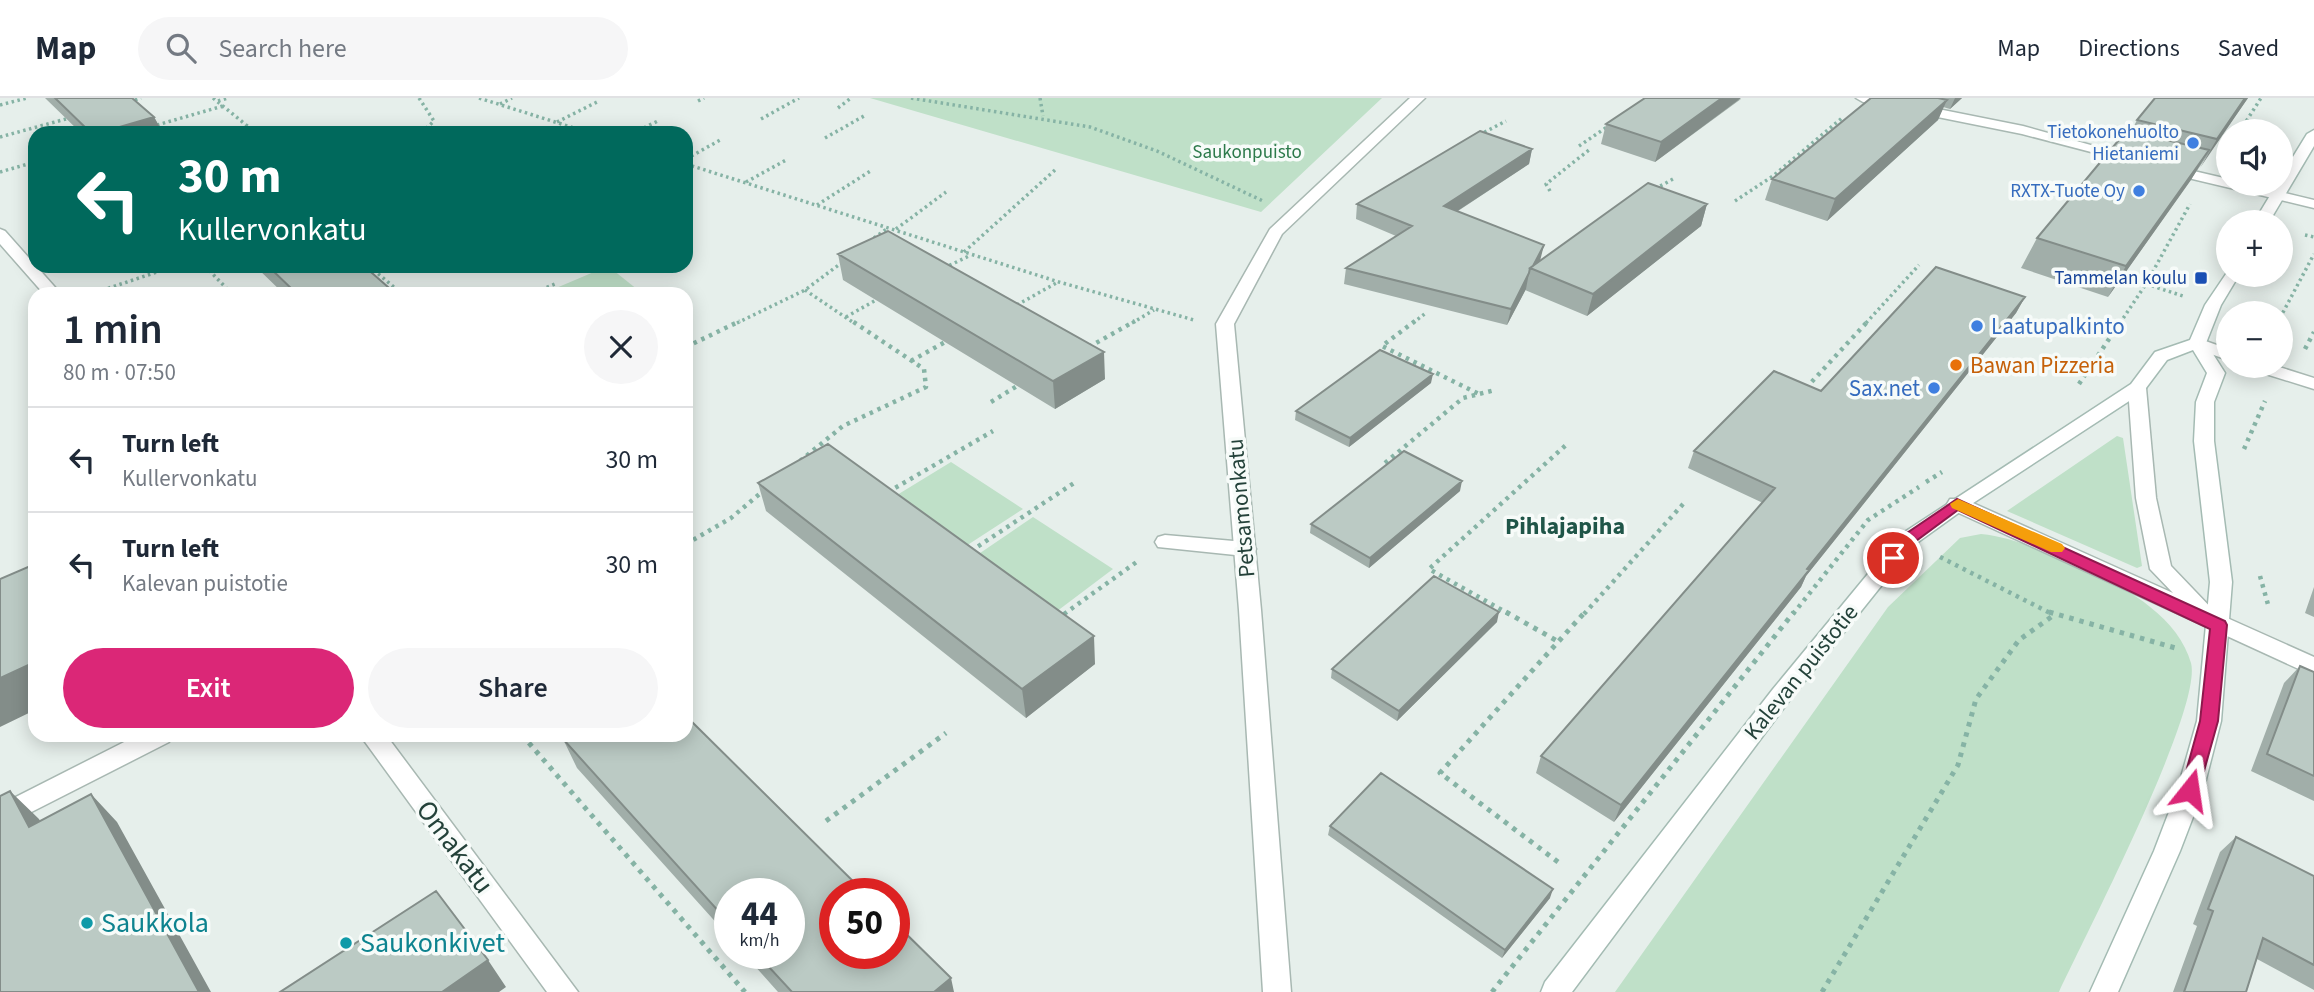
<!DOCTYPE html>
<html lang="en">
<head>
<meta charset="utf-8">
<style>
  :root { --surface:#fff; --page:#f6f6f7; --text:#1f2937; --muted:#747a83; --line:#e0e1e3; --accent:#db2777 }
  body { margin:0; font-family:"Source Sans 3",sans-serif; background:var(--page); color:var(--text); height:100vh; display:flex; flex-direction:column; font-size:26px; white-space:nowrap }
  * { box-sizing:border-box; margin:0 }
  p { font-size:23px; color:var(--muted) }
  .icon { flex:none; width:38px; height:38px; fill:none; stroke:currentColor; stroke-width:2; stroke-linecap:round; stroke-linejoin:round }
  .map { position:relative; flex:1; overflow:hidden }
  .sheet { position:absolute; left:28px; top:189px; width:665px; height:455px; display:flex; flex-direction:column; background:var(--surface); border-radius:21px; box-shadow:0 4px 18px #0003 }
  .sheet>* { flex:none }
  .top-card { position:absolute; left:28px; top:28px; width:665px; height:147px; border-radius:21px; box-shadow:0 4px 18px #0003; background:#00695c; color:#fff; overflow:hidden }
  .fabs { position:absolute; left:2216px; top:21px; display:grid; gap:14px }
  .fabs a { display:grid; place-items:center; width:77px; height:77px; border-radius:50%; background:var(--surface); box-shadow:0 4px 18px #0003; font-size:35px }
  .speed { position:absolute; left:714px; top:780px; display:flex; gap:14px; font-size:35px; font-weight:700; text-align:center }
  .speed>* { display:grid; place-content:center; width:91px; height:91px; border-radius:50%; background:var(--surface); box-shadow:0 4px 18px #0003; line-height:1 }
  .speed small { font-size:18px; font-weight:400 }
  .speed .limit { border:10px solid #d22; background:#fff; color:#111 }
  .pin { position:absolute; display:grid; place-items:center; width:60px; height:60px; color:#fff; margin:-30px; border:4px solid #fff; border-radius:50%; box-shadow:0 2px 7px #0007 }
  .me { position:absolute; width:77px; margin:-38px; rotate:15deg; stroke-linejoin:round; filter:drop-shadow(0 0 5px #0008) }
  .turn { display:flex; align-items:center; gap:24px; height:147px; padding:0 35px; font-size:32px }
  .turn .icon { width:91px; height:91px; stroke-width:2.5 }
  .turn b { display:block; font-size:49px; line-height:60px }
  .round { display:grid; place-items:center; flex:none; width:74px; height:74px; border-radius:37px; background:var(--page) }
  .overview { display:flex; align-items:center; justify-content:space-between; height:119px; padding:0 35px }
  h1 { font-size:42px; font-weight:600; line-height:52px }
  .button { display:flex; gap:14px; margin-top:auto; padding:14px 35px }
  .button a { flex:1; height:80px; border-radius:42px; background:var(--accent); color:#fff; font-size:28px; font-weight:600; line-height:80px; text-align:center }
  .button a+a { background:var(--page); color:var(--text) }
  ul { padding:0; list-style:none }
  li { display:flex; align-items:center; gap:21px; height:105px; padding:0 35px; border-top:2px solid var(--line) }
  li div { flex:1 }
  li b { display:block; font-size:26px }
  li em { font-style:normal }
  header { display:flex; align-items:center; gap:42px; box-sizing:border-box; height:98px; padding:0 35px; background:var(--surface); border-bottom:2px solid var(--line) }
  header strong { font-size:33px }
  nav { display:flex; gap:38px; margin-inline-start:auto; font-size:24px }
  .search { width:490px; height:63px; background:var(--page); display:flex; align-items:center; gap:18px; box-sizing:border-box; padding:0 24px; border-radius:38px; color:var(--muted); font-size:26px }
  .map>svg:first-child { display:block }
  .green { fill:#bfe0c8 }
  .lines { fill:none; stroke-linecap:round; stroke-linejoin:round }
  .service-casing { stroke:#a8b8b2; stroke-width:3 }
  .minor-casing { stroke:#a8b8b2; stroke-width:3 }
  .tertiary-casing { stroke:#a8b8b2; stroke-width:3 }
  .secondary-casing { stroke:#a4bbb3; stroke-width:3 }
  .path-far2 { stroke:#86b3a5; stroke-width:3.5; stroke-dasharray:2.5 3.5; stroke-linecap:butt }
  .path-far1 { stroke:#86b3a5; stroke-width:4.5; stroke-dasharray:3.5 5; stroke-linecap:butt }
  .path { stroke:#86b3a5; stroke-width:5; stroke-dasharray:4.5 6; stroke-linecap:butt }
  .service { fill:#fff; fill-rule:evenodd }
  .minor { fill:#fff; fill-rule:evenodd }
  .tertiary { fill:#fff; fill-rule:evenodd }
  .secondary { fill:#fff; fill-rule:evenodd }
  .wall { fill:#a1aea9 }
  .shaded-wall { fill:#838d89 }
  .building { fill:#bbcac4; stroke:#838d89; stroke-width:2 }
  .route { fill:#db2777; stroke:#8e194d; stroke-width:2 }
  .slow { fill:#f59e0b }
  .shop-dot { fill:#3f7fe0; stroke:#f7fbf9; stroke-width:2.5 }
  .transit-dot { fill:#1a4fb4; stroke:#f7fbf9; stroke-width:2.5 }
  .food-dot { fill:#e8710a; stroke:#f7fbf9; stroke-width:2.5 }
  .culture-dot { fill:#0f9aa8; stroke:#f7fbf9; stroke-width:2.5 }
  .labels { text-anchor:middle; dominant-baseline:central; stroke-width:7; stroke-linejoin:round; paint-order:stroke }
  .far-shop-label { font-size:19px; fill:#366cbe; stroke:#f7fbf9; text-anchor:end }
  .far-park-label { font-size:19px; fill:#2d7a4b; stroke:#f7fbf9 }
  .far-transit-label { font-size:19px; fill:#164399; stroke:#f7fbf9; text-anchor:end }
  .shop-label { font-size:23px; fill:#366cbe; stroke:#f7fbf9; text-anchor:start }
  .food-label { font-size:23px; fill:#c56008; stroke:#f7fbf9; text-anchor:start }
  .street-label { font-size:23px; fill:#24423a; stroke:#f7fbf9 }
  .neighbourhood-label { font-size:24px; font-weight:bold; fill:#1f5548; stroke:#f7fbf9 }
  .near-street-label { font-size:28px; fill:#24423a; stroke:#f7fbf9 }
  .near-culture-label { font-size:28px; fill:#0d838f; stroke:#f7fbf9; text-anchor:start }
</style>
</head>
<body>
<header>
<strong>Map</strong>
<div class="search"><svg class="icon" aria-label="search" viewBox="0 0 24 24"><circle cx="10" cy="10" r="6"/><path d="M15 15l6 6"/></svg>Search here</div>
<nav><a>Map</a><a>Directions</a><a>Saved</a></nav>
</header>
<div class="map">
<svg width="2314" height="894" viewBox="0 0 2314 894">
  <rect width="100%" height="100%" fill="#e6efeb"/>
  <!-- green -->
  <path class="green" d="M870,0H1382L1261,114Z
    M608,168L643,196H542Z
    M2117,338L2123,340L2142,468L2137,470L2007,413Z
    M951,364L1023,411L949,459L879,408Z
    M1033,419L1113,471L1040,526L961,468Z
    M1981,436C2020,440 2055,459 2091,474C2129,491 2179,521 2191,565C2203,611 2084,840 2059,894H1615L1888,509L1960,440Z"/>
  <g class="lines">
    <!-- service casing -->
    <g class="service-casing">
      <path id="service" d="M1165,437L1245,444L1252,446L1256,451L1252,456L1245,458L1158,449L1155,444L1158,439Z
        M138,637H172L169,644L0,730V707Z"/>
    </g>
    <!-- minor casing -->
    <g class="minor-casing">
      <path id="minor" d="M1410,0H1425L1282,136L1234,226L1261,512L1291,894H1263L1239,512L1216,226L1270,131Z
        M1856,0H1883L2023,28L2144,62L2137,66L2022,36L1863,4Z
        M2168,67L2228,81V86H2248L2314,102V110L2163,74V68Z
        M0,131L5,133L61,196H44L0,146Z
        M2197,240L2228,251V262L2191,249L2188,245L2191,241Z
        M2250,268H2276L2314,280V291L2253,272Z
        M360,637H386L578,894H547Z"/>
    </g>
    <!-- tertiary casing -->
    <g class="tertiary-casing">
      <path id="tertiary" d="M2137,285L2146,290L2156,400L2171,468L2216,515L2314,559V578L1950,411L1947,406L1950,401H1964L2173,495L2150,471L2136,400L2128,290Z"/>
    </g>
    <!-- secondary casing -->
    <g class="secondary-casing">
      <path id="secondary" d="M2314,32V48L2269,124H2254L2277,86H2280V80L2307,36Z
        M2228,173V177H2239L2221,207L2206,245L2225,275L2214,304V343L2232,484L2221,623L2203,693L2180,753L2118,894H2090L2154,753L2177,693L2197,623L2210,484L2194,343L2196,304L2207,275L2193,252L2167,262L2143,294L1964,411L1914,447L1789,603L1572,894H1541L1545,884L1773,591L1900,437L2131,286L2155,254L2190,242L2205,207Z"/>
    </g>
    <!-- path-far2 -->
    <path class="path-far2" d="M213,0L256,35
      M419,0L434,23L421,35
      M479,0L590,35
      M911,0L1090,29L1157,53L1263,103
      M1040,0L1043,18
      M135,2L141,0
      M218,3L228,0
      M698,3L704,0
      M500,6L512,0
      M0,7L27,0
      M838,10L851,0
      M761,21L799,0
      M557,24L599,3
      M157,27L223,8
      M2240,33L2261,0
      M633,35L660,22
      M1479,37L1506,23
      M0,39L66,21
      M825,40L864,18
      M1579,48L1607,29
      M686,61L722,41
      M686,66L1059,184L1194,222
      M0,74L35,64
      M746,84L788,61
      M1655,91L1673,81
      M1550,93L1546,86L1589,52
      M1735,103L1773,78L1842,20
      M817,107L872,72
      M896,131L946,94
      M2305,137L2314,139
      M874,140L888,130
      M964,154L1055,72
      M205,168L232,196
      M369,168L402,196
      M944,170L971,157
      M2146,186L2183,198
      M805,192L854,225
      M91,196L175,168
      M530,196L555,186
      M1017,207L1058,184
      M846,219L876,202
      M2280,220L2314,156
      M737,225L805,192L844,163
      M1132,225L1154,212
      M1413,225L1427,214
      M1866,225L1919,167
      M2120,225L2146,186L2190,106"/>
    <!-- path-far1 -->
    <path class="path-far1" d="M1415,223L1382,248L1479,296
      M686,249L740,223
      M1089,249L1135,223
      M2305,251L2314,234
      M911,263L945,244
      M2079,286L2121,223
      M1806,290L1868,223
      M991,304L1017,288
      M2244,351L2265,303
      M800,363L843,328L926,289L924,271L852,223
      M1385,365L1463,300L1495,292
      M1926,384L1942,374
      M888,394L993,333
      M686,446L731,420L763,393
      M971,453L1074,385
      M1940,459L2052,516
      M2260,478L2269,510
      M1064,516L1138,463
      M1509,516L1429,471L1566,347
      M1584,516L1684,405
      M1793,516L1868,422L1919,389"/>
    <!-- path -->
    <path class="path" d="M1506,514L1559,544
      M2049,514L2179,551
      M1060,519L1067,514
      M522,637L745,894
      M826,723L946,635
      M1558,764L1440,675L1585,514
      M1492,894L1794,514
      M1822,894L1958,667L1976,601L2019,542L2054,517"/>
    <!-- service -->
    <use href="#service" class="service"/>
    <!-- minor -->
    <use href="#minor" class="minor"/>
    <!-- tertiary -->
    <use href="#tertiary" class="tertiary"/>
    <!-- secondary -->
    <use href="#secondary" class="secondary"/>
  </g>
  <!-- wall -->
  <path class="wall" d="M45,0H132L154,19L163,35H81Z
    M1871,0H1962L1950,11L1943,9L1938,22L1827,123L1765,102L1772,81Z
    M2155,0H2248L2108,199L2021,170L2037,140L2131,34L2137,22Z
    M1741,1L1655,64L1601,46L1606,26Z
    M1532,51L1529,66L1458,113L1540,163L1707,106L1701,128L1587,218L1525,192L1526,191L1507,227L1344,186L1346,170L1396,138L1356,121L1357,106Z
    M838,156L1105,281L1055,311L843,182Z
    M255,168H364L396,196H284Z
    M2025,199L2016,215L1806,478L1801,489L1614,724L1536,675L1541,658L1763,405L1688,370L1694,353L1821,293Z
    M1431,285L1349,349L1295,322L1296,313Z
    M758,385L1095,566L1026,620L766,413Z
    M1460,393L1369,470L1310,435L1311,426Z
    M2314,489V519L2305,515Z
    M1497,524L1397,623L1331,580L1332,571Z
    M2300,568L2314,574V703L2251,673L2284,585Z
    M563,641L954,894H778L744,856H789L730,796V840L577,670Z
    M1330,728L1550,800L1502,860L1328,737Z
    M2236,739L2314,778V892L2257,861L2246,894H2173L2197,828L2193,826L2220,754Z"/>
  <!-- shaded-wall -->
  <path class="shaded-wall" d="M1722,0H1741L1655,64L1661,44Z
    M1955,0H1962L1950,11Z
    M2245,0H2248L2200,70L2217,41Z
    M1947,2L1938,22L1827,123L1835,101Z
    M154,19L163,35H99Z
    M1532,51L1529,66L1442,123L1444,108Z
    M2209,52L2191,82L2108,199L2126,168Z
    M1707,106L1701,128L1587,218L1593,196Z
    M1544,147L1540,163L1531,171Z
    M1529,175L1526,191L1507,227L1511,211Z
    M2025,199L2016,215L1806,478L1801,489L1614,724L1621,707L1807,471Z
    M1104,254L1105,281L1055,311L1053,283Z
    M1433,276L1431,285L1349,349L1350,340Z
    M1462,383L1460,393L1369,470L1370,460Z
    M1499,514L1497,524L1397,623L1399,613Z
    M1094,538L1095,566L1026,620L1022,591Z
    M35,564V612L0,629V580Z
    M10,693L39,721L58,757L29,729Z
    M91,696L117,724L211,894H199Z
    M1553,791L1550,800L1502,860L1505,852Z
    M488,862L506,889L499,894H442Z
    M951,880L954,894H934Z"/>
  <!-- building -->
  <path class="building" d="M55,0H132L154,19L99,35H91Z
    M1645,0H1722L1661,44L1606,26Z
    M1871,0H1938L1947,2L1835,101L1772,81Z
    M2155,0H2245L2217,41L2137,22Z
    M1480,33L1532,51L1444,108L1544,147L1533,168L1530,170L1529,175L1511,211L1346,170L1412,128L1357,106Z
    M2128,33L2209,52L2126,168L2037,140L2118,43Z
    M1648,85L1707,106L1593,196L1530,170Z
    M888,133L1104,254L1053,283L838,156Z
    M268,168H364L396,196H297Z
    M1936,169L2025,199L1807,471L1809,472L1621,707L1541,658L1775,390L1694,353L1774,273L1821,293Z
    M1380,252L1433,276L1350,340L1296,313Z
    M828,346L1094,538L1022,591L758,385Z
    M1404,353L1462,383L1370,460L1311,426Z
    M35,466V564L0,580V481Z
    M1434,478L1499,514L1399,613L1332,571Z
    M2300,568L2314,574V678L2267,656Z
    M686,618L866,796H835V856H894V824L951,880L934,894H792L757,856H789V796H730V826L563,641L570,637H686Z
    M1381,675L1553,791L1505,852L1330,728Z
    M10,693L29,729L91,696L199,894H0V698Z
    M2236,739L2314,778V867L2263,840L2246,894H2184L2213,813L2208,811Z
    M436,793L488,862L442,894H280Z"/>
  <!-- route -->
  <path class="route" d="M1957,401L2225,523L2227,527L2218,623L2197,698H2183L2181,692L2200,623L2210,531L1958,412L1912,446L1898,464H1887L1885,460L1901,439Z"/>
  <!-- slow -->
  <path class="slow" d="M1958,401L2062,446L2065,450L2062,454H2051L1952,410L1950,406Z"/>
  <!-- markers -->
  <g class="shop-dot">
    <circle cx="2193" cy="45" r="7"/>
    <circle cx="2139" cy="93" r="7"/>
    <circle cx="1977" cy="228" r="7"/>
    <circle cx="1934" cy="290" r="7"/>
  </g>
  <rect class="transit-dot" x="2194" y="173" width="14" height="14" rx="3.5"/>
  <circle class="food-dot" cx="1956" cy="267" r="7"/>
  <g class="culture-dot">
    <circle cx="87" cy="825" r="7"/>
    <circle cx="346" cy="845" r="7"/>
  </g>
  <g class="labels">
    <!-- far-shop labels -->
    <g class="far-shop-label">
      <text x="2179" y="34">Tietokonehuolto<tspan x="2179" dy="22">Hietaniemi</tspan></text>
      <text x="2125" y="93">RXTX-Tuote Oy</text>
    </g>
    <!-- far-park labels -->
    <g class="far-park-label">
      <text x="1247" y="54">Saukonpuisto</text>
    </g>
    <!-- far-transit labels -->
    <g class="far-transit-label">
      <text x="2187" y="180">Tammelan koulu</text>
    </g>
    <!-- shop labels -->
    <g class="shop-label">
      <text x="1991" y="228">Laatupalkinto</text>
      <text x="1920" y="290" text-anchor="end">Sax.net</text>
    </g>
    <!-- food labels -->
    <g class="food-label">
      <text x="1970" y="267">Bawan Pizzeria</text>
    </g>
    <!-- street labels -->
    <g class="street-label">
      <text transform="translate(1241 410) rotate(-95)">Petsamonkatu</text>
      <text transform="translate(1801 574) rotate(-51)">Kalevan puistotie</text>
    </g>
    <!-- neighbourhood labels -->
    <g class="neighbourhood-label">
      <text x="1565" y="428">Pihlajapiha</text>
    </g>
    <!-- near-street labels -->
    <g class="near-street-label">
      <text transform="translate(455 749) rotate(53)">Omakatu</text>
    </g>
    <!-- near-culture labels -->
    <g class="near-culture-label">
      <text x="101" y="825">Saukkola</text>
      <text x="360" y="845">Saukonkivet</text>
    </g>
  </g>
</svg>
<div class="fabs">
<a><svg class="icon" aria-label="sound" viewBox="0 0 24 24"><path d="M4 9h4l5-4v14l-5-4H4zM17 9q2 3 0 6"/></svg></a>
<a>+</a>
<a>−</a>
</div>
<div class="speed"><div>44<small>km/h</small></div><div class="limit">50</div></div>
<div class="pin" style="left:1893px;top:460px;background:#d93025"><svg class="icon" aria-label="arrive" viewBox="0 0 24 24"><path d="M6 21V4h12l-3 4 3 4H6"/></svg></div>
<svg class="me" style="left:2190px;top:692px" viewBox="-20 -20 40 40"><path d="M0-17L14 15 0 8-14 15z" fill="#db2777" stroke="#fff" stroke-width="4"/></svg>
<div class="top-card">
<div class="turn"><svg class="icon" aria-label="left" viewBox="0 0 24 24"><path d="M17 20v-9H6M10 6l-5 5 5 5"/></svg><div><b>30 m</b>Kullervonkatu</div></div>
</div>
<section class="sheet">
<div class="overview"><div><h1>1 min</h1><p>80 m · 07:50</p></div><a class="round"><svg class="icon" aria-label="close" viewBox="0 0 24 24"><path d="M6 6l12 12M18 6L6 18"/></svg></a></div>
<ul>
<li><svg class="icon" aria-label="left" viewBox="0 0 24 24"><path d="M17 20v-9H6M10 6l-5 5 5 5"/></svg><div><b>Turn left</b><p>Kullervonkatu</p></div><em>30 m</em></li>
<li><svg class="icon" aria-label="left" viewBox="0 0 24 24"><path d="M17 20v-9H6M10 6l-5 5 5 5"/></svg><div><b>Turn left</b><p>Kalevan puistotie</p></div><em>30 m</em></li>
</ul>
<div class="button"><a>Exit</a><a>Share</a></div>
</section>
</div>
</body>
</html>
